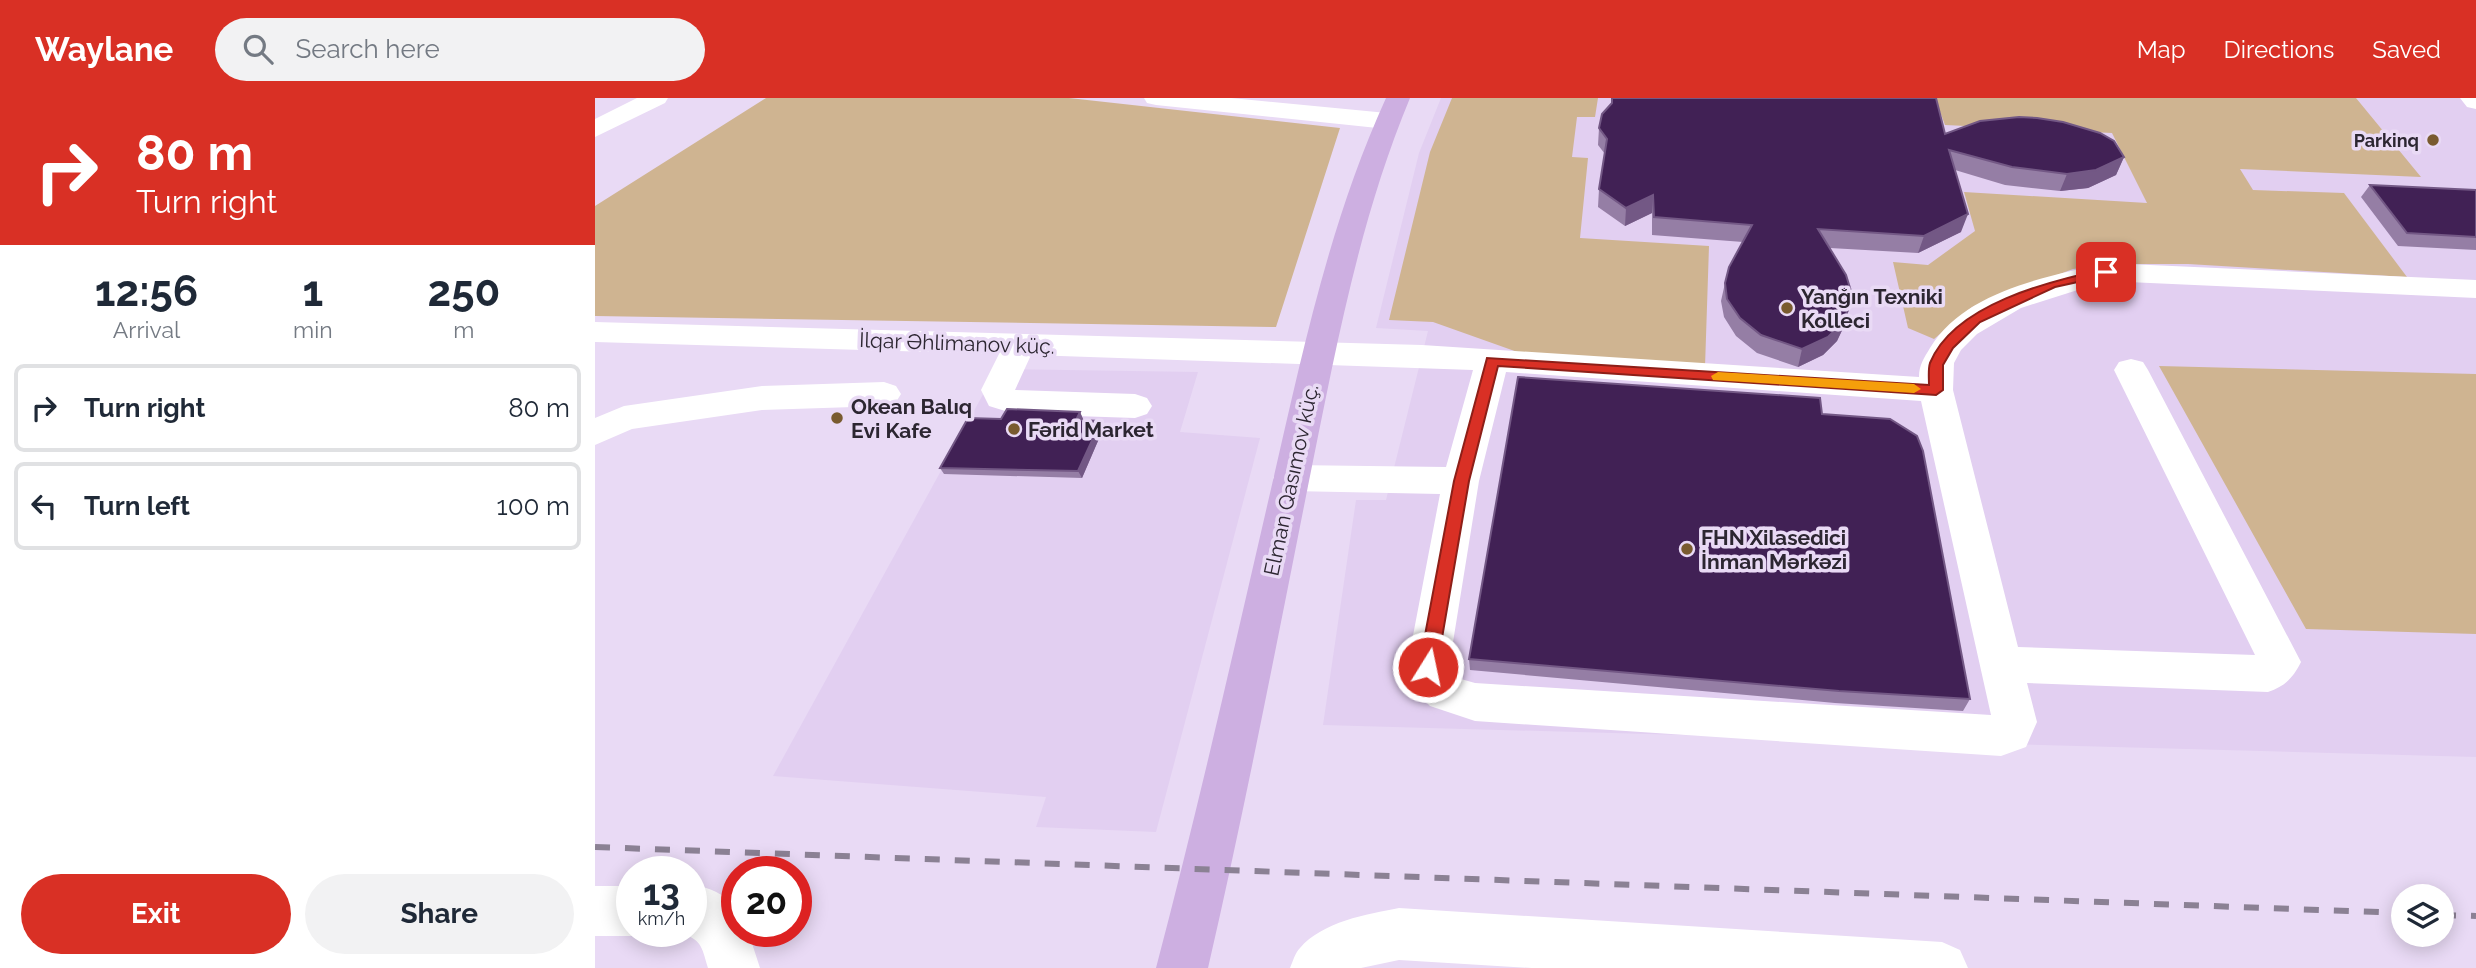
<!DOCTYPE html>
<html lang="en">
<head>
<meta charset="utf-8">
<style>
  :root { --surface:#fff; --page:#f2f2f3; --text:#1f2937; --muted:#747a83; --line:#e0e1e3; --accent:#d93025 }
  body { margin:0; font-family:Raleway,sans-serif; background:var(--page); color:var(--text); height:100vh; display:flex; flex-direction:column; font-size:26px; white-space:nowrap }
  * { box-sizing:border-box; margin:0 }
  p { font-size:23px; color:var(--muted) }
  .icon { flex:none; width:38px; height:38px; fill:none; stroke:currentColor; stroke-width:2; stroke-linecap:round; stroke-linejoin:round }
  .map { position:relative; flex:1; overflow:hidden }
  .side { display:flex; flex-direction:column; background:var(--surface); width:595px }
  .side>* { flex:none }
  .banner { background:#d93025; color:#fff; overflow:hidden }
  .buttons { position:absolute; left:1796px; top:786px; display:grid; gap:14px }
  .buttons a { display:grid; place-items:center; width:63px; height:63px; border-radius:50%; background:var(--surface); box-shadow:0 4px 18px #0003; font-size:35px }
  .speed { position:absolute; left:21px; top:758px; display:flex; gap:14px; font-size:35px; font-weight:700; text-align:center }
  .speed>* { display:grid; place-content:center; width:91px; height:91px; border-radius:50%; background:var(--surface); box-shadow:0 4px 18px #0003; line-height:1 }
  .speed small { font-size:18px; font-weight:400 }
  .speed .limit { border:10px solid #d22; background:#fff; color:#111 }
  .pin { position:absolute; display:grid; place-items:center; width:60px; height:60px; color:#fff; margin:-30px; border-radius:14px; box-shadow:0 4px 10px #0006 }
  .me { position:absolute; width:77px; margin:-38px; rotate:10deg; stroke-linejoin:round; filter:drop-shadow(0 0 5px #0008) }
  .turn { display:flex; align-items:center; gap:24px; height:147px; padding:0 21px; font-size:32px }
  .turn .icon { width:91px; height:91px; stroke-width:2.5 }
  .turn b { display:block; font-size:49px; line-height:60px }
  .eta { display:flex; justify-content:space-evenly; align-items:center; height:119px; text-align:center }
  .eta b { font-size:42px; font-weight:700; line-height:49px }
  .primary-button { display:flex; gap:14px; margin-top:auto; padding:14px 21px }
  .primary-button a { flex:1; height:80px; border-radius:42px; background:var(--accent); color:#fff; font-size:28px; font-weight:700; line-height:80px; text-align:center }
  .primary-button a+a { background:var(--page); color:var(--text) }
  ul { padding:0; list-style:none }
  li { display:flex; align-items:center; gap:21px; height:88px; margin:0 14px 10px; padding:0 7px; border:4px solid var(--line); border-radius:10px }
  li div { flex:1 }
  li b { display:block; font-size:26px }
  li em { font-style:normal }
  header { display:flex; align-items:center; gap:42px; box-sizing:border-box; height:98px; padding:0 35px; background:var(--accent); color:#fff }
  header strong { font-size:33px }
  nav { display:flex; gap:38px; margin-inline-start:auto; font-size:24px }
  .search { width:490px; height:63px; background:var(--page); display:flex; align-items:center; gap:18px; box-sizing:border-box; padding:0 24px; border-radius:38px; color:var(--muted); font-size:26px }
  main { display:flex; flex:1; min-height:0 }
  .map>svg:first-child { display:block }
  .built { fill:#e2cff1 }
  .green { fill:#cfb491 }
  .lines { fill:none; stroke-linecap:round; stroke-linejoin:round }
  .minor { fill:#fff; fill-rule:evenodd }
  .major { fill:#cdafe1; fill-rule:evenodd }
  .rail { stroke:#8b8194; stroke-width:6; stroke-dasharray:15 15; stroke-linecap:butt }
  .wall { fill:#957ea5 }
  .shaded-wall { fill:#735885 }
  .building { fill:#412155; stroke:#735885; stroke-width:2 }
  .route { fill:#d93025; stroke:#8d1f18; stroke-width:2 }
  .slow { fill:#f59e0b }
  .poi-dot { fill:#795b2f; stroke:#e9daf5; stroke-width:2.5 }
  .labels { text-anchor:middle; dominant-baseline:central; stroke-width:7; stroke-linejoin:round; paint-order:stroke }
  .far-poi-label { font-size:18px; font-weight:bold; fill:#2c2631; stroke:#e9daf5; text-anchor:end }
  .poi-label { font-size:21px; font-weight:bold; fill:#2c2631; stroke:#e9daf5; text-anchor:start }
  .street-label { font-size:21px; fill:#2c2631; stroke:#e9daf5 }
</style>
</head>
<body>
<header>
<strong>Waylane</strong>
<div class="search"><svg class="icon" aria-label="search" viewBox="0 0 24 24"><circle cx="10" cy="10" r="6"/><path d="M15 15l6 6"/></svg>Search here</div>
<nav><a>Map</a><a>Directions</a><a>Saved</a></nav>
</header>
<main>
<section class="side">
<div class="banner">
<div class="turn"><svg class="icon" aria-label="right" viewBox="0 0 24 24"><path d="M7 20v-9h11M14 6l5 5-5 5"/></svg><div><b>80 m</b>Turn right</div></div>
</div>
<div class="eta">
<div><b>12:56</b><p>Arrival</p></div>
<div><b>1</b><p>min</p></div>
<div><b>250</b><p>m</p></div>
</div>
<ul>
<li><svg class="icon" aria-label="right" viewBox="0 0 24 24"><path d="M7 20v-9h11M14 6l5 5-5 5"/></svg><div><b>Turn right</b></div><em>80 m</em></li>
<li><svg class="icon" aria-label="left" viewBox="0 0 24 24"><path d="M17 20v-9H6M10 6l-5 5 5 5"/></svg><div><b>Turn left</b></div><em>100 m</em></li>
</ul>
<div class="primary-button"><a>Exit</a><a>Share</a></div>
</section>
<div class="map">
<svg width="1881" height="870" viewBox="0 0 1881 870">
  <rect width="100%" height="100%" fill="#e9daf5"/>
  <!-- built -->
  <path class="built" d="M846,0H1881V659L728,627L761,402H791L833,233L781,230L824,55Z
    M402,271L603,274L585,334L665,340L561,734L441,729L451,699L178,678Z"/>
  <!-- green -->
  <path class="green" d="M171,0H474L745,30L681,229L0,218V108Z
    M857,0H1003L1000,19H982L977,59L993,60L985,140L1114,148L1110,269L928,256L838,224L794,222L835,54Z
    M1340,0H1761L1826,79L1645,71L1658,92L1749,95L1812,179L1593,166H1515L1478,171L1377,209L1339,241L1313,230L1298,164L1333,167L1380,133L1369,94L1552,105L1517,35L1350,27Z
    M1564,268L1881,276V536L1711,531Z"/>
  <g class="lines">
    <!-- minor -->
    <path class="minor" d="M42,0H73L70,5L0,39V21Z
      M549,0H636L792,15L801,18L805,23L801,28L792,31L561,7L552,5Z
      M1865,0H1881V11L1872,9Z
      M1511,165L1881,182V200L1511,183L1426,210L1382,236L1366,252L1359,265L1358,292L1423,549L1660,557L1519,272L1524,264L1536,261L1548,264L1553,272L1706,564C1698,580 1690,588 1673,594L1432,585L1442,624L1431,649L1406,658L880,623L835,608L825,598L812,569L845,396L696,393L683,390L678,380L683,370L696,367L851,369L878,272L436,257L420,292L540,296L552,300L557,308L552,316L540,320L420,316L394,308L386,292L404,256L0,244V224L827,247L1324,279C1324,267 1329,260 1335,250C1370,193 1451,179 1511,165ZM911,274L1326,303L1396,617L880,585L866,581L854,569L884,383Z
      M289,284L301,288L306,296L301,304L289,308L167,312L37,331L0,347V320L29,308L167,288Z
      M0,788H37V833H50L37,838H0Z
      M96,788C116,788 128,797 142,809V833H153L165,870H113C106,846 107,843 83,833H96Z
      M804,810L1347,844L1365,852L1373,870H937L804,862L766,870H695C698,863 700,855 705,850C727,824 772,816 804,810Z"/>
    <!-- major -->
    <path class="major" d="M791,0H815C763,125 740,256 713,388C681,549 650,710 613,870H561C603,711 639,551 676,391C707,257 734,125 791,0Z"/>
    <!-- rail -->
    <path class="rail" d="M0,749L1808,815
      M1846,817L1881,818"/>
  </g>
  <!-- wall -->
  <path class="wall" d="M1004,30L1350,36L1529,59L1521,77L1493,90L1465,93L1410,87L1360,72L1366,134L1323,155L1235,150L1255,207L1250,226L1242,243L1228,257L1203,269L1162,255L1141,238L1129,219L1126,203L1130,185L1148,144L1057,137V115L1030,128L1003,109L1004,91L1010,56L1003,47Z
    M1775,87L1881,92V152L1803,148L1766,99Z
    M485,314L488,321L487,322L506,323L509,329L487,380L349,376L345,370L406,321Z
    M1227,316L1375,601L1368,613L1240,605L875,572L874,561Z"/>
  <!-- shaded-wall -->
  <path class="shaded-wall" d="M1529,59L1521,77L1493,90L1465,93L1472,76Z
    M1058,97L1057,115L1030,128L1031,110Z
    M1373,116L1366,134L1323,155L1329,138Z
    M1255,207L1250,226L1242,243L1228,257L1203,269L1207,251Z
    M485,314L488,321L484,329L481,322Z
    M506,323L509,329L487,380L483,373Z"/>
  <!-- building -->
  <path class="building" d="M1017,0H1341L1350,36L1385,23L1424,19L1442,20L1468,24L1505,35L1519,43L1529,59L1501,72L1472,76L1417,69L1354,52L1373,116L1329,138L1223,131L1251,177L1256,193L1255,207L1247,225L1233,239L1207,251L1166,237L1145,220L1132,201L1130,185L1134,169L1157,127L1059,119L1058,97L1031,110L1004,91L1012,41L1004,30L1007,16L1017,5Z
    M1775,87L1881,92V139L1812,135Z
    M923,279L1225,300L1227,316L1295,321L1322,338L1328,353L1375,601L1244,593L874,561Z
    M412,311L485,314L481,322L506,323L483,373L345,370L373,320L406,321Z"/>
  <!-- route -->
  <path class="route" d="M1511,171L1515,172V177L1460,189L1385,224L1358,250L1348,267V292L1341,297L903,268L874,383L842,569L839,574L833,576L827,574L824,569L859,383L892,260L1334,287C1334,280 1333,271 1335,265C1359,206 1455,183 1511,171Z"/>
  <!-- slow -->
  <path class="slow" d="M1123,274L1319,286L1326,291L1319,295L1118,282L1116,278Z"/>
  <!-- markers -->
  <g class="poi-dot">
    <circle cx="1838" cy="42" r="7"/>
    <circle cx="1192" cy="210" r="7"/>
    <circle cx="242" cy="320" r="7"/>
    <circle cx="419" cy="331" r="7"/>
    <circle cx="1092" cy="451" r="7"/>
  </g>
  <g class="labels">
    <!-- far-poi labels -->
    <g class="far-poi-label">
      <text x="1824" y="42">Parkinq</text>
    </g>
    <!-- poi labels -->
    <g class="poi-label">
      <text x="1206" y="198">Yanğın Texniki<tspan x="1206" dy="24">Kolleci</tspan></text>
      <text x="256" y="308">Okean Balıq<tspan x="256" dy="24">Evi Kafe</tspan></text>
      <text x="433" y="331">Fərid Market</text>
      <text x="1106" y="439">FHN Xilasedici<tspan x="1106" dy="24">İnman Mərkəzi</tspan></text>
    </g>
    <!-- street labels -->
    <g class="street-label">
      <text transform="translate(362 245) rotate(2)">İlqar Əhlimanov küç.</text>
      <text transform="translate(696 382) rotate(-78)">Elman Qasımov küç.</text>
    </g>
  </g>
</svg>
<div class="buttons">
<a><svg class="icon" aria-label="layers" viewBox="0 0 24 24"><path d="M12 4l9 5-9 5-9-5zM3 14l9 5 9-5"/></svg></a>
</div>
<div class="speed"><div>13<small>km/h</small></div><div class="limit">20</div></div>
<div class="pin" style="left:1511px;top:174px;background:#d93025"><svg class="icon" aria-label="arrive" viewBox="0 0 24 24"><path d="M6 21V4h12l-3 4 3 4H6"/></svg></div>
<svg class="me" style="left:833px;top:569px" viewBox="-20 -20 40 40"><circle r="17" fill="#d93025" stroke="#fff" stroke-width="3"/><path d="M0-11L8 9 0 5-8 9z" fill="#fff"/></svg>
</div>
</main>
</body>
</html>
